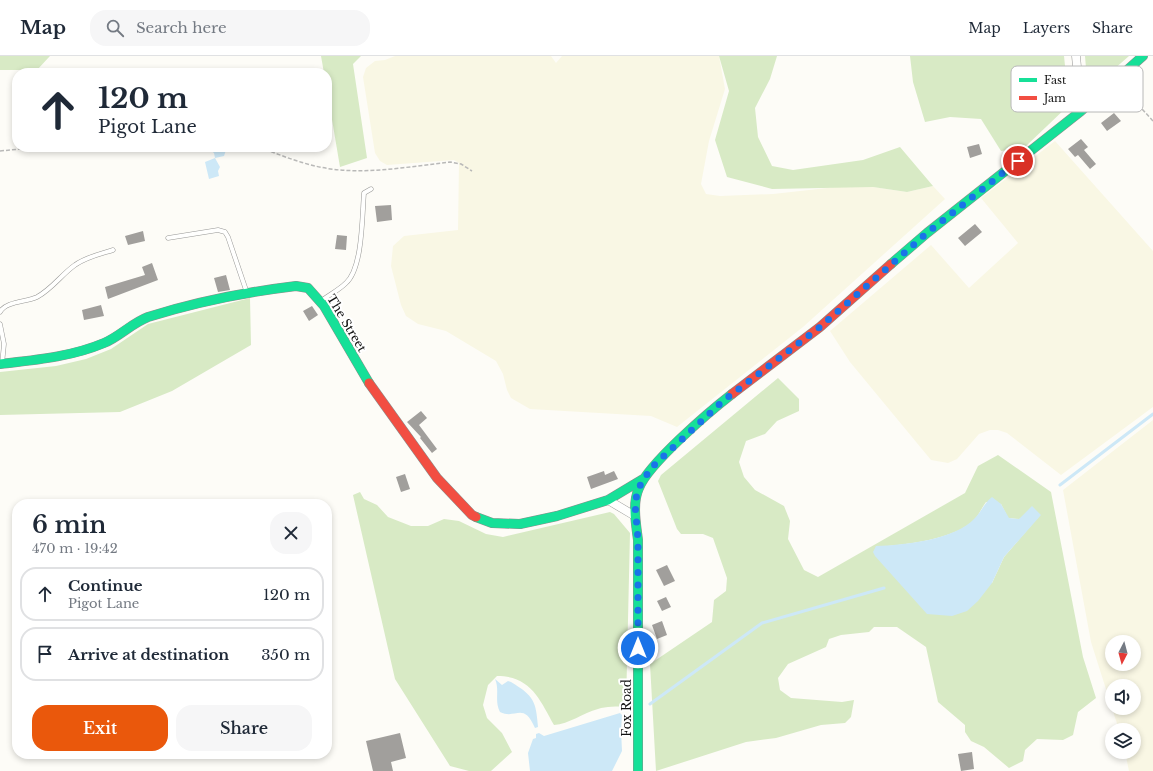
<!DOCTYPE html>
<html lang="en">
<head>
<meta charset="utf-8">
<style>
  :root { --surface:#fff; --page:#f6f6f7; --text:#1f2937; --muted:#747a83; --line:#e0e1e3; --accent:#ea580c }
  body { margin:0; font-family:"Libre Baskerville",serif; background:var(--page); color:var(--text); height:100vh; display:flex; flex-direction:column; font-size:15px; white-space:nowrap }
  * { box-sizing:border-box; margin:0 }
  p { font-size:13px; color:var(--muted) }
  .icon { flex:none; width:22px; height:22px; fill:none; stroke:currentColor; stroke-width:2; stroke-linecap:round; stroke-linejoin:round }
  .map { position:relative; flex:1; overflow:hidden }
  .details { position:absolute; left:12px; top:443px; width:320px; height:260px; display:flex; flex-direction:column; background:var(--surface); border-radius:16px; box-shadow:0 2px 6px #0003 }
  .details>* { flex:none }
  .top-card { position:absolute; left:12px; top:12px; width:320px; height:84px; border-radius:16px; box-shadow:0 2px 6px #0003; background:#fff; color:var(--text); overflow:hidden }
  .needle { width:26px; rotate:186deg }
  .controls { position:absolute; left:1105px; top:579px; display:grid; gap:8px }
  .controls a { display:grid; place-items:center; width:36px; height:36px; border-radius:50%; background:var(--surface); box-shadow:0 2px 6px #0003; font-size:20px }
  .pin { position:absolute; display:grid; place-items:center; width:34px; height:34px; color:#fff; margin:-17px; border:2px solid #fff; border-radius:50%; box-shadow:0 1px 4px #0007 }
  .me { position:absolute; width:44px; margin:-22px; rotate:0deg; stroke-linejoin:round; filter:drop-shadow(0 0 3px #0008) }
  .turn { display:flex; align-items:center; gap:14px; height:84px; padding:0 20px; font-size:18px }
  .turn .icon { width:52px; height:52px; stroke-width:2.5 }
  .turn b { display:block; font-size:28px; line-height:34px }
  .round { display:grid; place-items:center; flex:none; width:42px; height:42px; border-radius:16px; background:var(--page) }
  .head { display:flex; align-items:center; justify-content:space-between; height:68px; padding:0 20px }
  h1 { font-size:24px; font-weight:600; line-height:30px }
  .action { display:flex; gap:8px; margin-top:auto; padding:8px 20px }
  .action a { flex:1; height:46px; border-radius:16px; background:var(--accent); color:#fff; font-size:16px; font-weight:600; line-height:46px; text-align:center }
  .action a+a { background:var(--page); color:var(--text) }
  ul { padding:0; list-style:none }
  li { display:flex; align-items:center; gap:12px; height:54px; margin:0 8px 6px; padding:0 12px; border:2px solid var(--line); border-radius:16px }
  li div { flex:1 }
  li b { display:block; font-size:15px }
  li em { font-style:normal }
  header { display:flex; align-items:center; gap:24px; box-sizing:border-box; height:56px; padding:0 20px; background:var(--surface); border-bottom:1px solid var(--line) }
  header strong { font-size:19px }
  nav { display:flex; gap:22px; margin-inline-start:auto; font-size:14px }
  .search { width:280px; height:36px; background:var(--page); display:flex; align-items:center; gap:10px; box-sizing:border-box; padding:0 14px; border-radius:16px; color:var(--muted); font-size:15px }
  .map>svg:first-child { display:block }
  .farmland { fill:#f9f7e4; fill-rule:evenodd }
  .forest { fill:#d8eac5; fill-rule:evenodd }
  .water { fill:#cde8f7 }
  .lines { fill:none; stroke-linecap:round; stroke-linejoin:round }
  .stream { stroke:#cde8f7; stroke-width:3 }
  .building { fill:#a19f9c }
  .lane-casing { stroke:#979795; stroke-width:5 }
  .street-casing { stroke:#979795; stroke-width:9 }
  .fast-casing { stroke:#8e8d8b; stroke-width:10 }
  .jam-casing { stroke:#8e8d8b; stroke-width:10 }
  .path { stroke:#b9b9b8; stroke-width:1.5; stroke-dasharray:4 2; stroke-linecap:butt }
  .lane { stroke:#fffffe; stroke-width:4 }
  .street { stroke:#fffffe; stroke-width:8 }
  .fast { stroke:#16e098; stroke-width:9 }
  .jam { stroke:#f24e42; stroke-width:9 }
  .route { stroke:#1a73e8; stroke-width:7; stroke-dasharray:0 12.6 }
  .labels { text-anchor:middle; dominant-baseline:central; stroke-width:4; stroke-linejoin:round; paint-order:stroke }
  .street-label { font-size:12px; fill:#111; stroke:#fff }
  .key { fill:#fff; stroke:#b8b8b8; stroke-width:1 }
  .key-label { font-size:11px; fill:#111 }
</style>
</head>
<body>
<header>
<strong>Map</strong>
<div class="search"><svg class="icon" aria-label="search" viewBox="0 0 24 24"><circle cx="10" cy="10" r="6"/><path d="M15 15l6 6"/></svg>Search here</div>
<nav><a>Map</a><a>Layers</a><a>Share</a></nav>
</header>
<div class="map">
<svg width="1153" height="715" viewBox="0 0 1153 715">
  <rect width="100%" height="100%" fill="#fdfcf7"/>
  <!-- farmland -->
  <path class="farmland" d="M395,0H551L556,7L562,0H719L725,33L709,85L701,128L706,138L720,140L773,138L836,131H873L907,136L933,130L945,143L803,271L677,371L651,360L530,353L511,342L507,334L503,318L496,305L446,275L418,268L406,260L401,249L391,210L393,190L404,180L458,174L459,107L454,104L387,109L380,105L375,97L363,21L366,12L375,5L385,4Z
    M1055,85L1153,195V351L1061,419L1007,377L998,374H990L979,378L957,403L948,407L931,404L850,306L830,275L931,189L969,232L1018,187L981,142Z
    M1153,364V715H1129L1125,696H1134V674H1119L1091,586L1063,434ZM1112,586H1134V608H1112ZM1112,630H1134V652H1112Z"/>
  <!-- forest -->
  <path class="forest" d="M0,0H50L37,14H0Z
    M321,0H361L353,8L367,102L340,111L327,34V17H324Z
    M719,0H777L770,23L755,52L758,81L772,110L793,114L863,104L900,91L933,130L907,136L873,131L772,133L727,121L715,84L729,35Z
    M910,0H1064L1069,49L1025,91L1001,95L981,63L950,61L925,66L913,26Z
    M1085,0H1129L1088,36Z
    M250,242L251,289L172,335L120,356L0,359V316L56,310L86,303L111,293L148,268Z
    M778,322L799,343V355L777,365L765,378L746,385L739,406L744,421L755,434L784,450L790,465L788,483L804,514L818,521L965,437L978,410L998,399L1051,436L1083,601L1096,642L1078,656L1073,679L1063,684L1037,683L1025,694L1023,705L1009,712L984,691L971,685L965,676V669L938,646L926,591L897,571H874L869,576L841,579L829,583L826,591L788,608L778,622L780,634L791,642L842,646L854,644L851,661L845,667L821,669L776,682L746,686L656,715L650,608L712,566L714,544L726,535L727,522L713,482L703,478H681L677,473L658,425L661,419ZM986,446L1001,448L1008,462L1019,463L1040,459L1004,501L992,527L876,491C903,489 957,484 976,462C980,457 982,451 986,446Z
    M360,436L364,443L377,449L388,461L411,470H428L444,463L459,465L486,478L503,481L610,456L614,458L630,477L626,650C617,651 606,650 598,653C583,657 569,668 554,669C540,644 531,620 497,620L488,629L483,649L487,662L502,677L512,696L491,715H469L450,710L395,623L353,439Z"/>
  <!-- water -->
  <path class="water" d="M210,91H227L224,100L215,102L220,111L218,115L219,120L209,123L205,106L215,102L214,97L209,93Z
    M992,441L1001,448L1009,462L1019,463L1032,450L1041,459L1004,501L992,527L978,545L967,555L952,560L927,558L875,500L873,496L876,490C904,489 955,484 975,462C982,455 984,447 992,441Z
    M495,623L502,629L508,625L511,626C534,640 536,645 538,671L535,672C523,645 516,664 500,656C494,645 500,634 495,623Z
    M620,657L622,659L621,674L622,695L612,715H530L528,697L533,683L536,682V678L539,677L544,680Z"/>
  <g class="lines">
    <!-- stream -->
    <path class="stream" d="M1060,429L1153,358
      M650,648L762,567L884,532"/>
  </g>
  <!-- building -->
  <path class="building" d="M1114,57L1121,65L1107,75L1101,67Z
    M1081,83L1088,91L1084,94L1096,108L1090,113L1078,99L1075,101L1068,93Z
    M979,88L982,98L970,102L967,91Z
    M391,149L392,164L377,166L375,150Z
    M975,168L982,176L965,190L958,182Z
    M143,175L145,185L128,189L125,180Z
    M337,179L347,180L346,194L335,193Z
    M152,207L158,224L108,243L105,231L145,219L142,211Z
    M226,219L230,234L218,236L214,222Z
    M101,249L104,260L84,264L82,254Z
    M312,250L318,259L309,265L303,255Z
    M421,355L427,362L419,369L437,393L432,397L420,382L421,381L407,366Z
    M604,415L605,419L614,415L618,423L591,433L587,421Z
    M405,418L410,433L401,436L396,421Z
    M667,509L675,525L664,530L656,514Z
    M666,541L671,551L662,555L657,545Z
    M662,565L667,579L657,583L652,569Z
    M400,677L406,702L391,706L393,715H373L366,685Z
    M972,696L974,713L961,715L958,698Z"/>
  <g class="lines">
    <!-- lane casing -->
    <g class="lane-casing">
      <path id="lane" d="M168,182L218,174L225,176L228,181L247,237
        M321,245C329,239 339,234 346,227C363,212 362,159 364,137L371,133
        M0,256C6,245 27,246 37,241C52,233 62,218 75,209C86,201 100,198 113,194
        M0,268L4,288L2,308"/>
    </g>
    <!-- street casing -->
    <g class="street-casing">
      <path id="street" d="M1076,0L1081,55
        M608,444L635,460"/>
    </g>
    <!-- fast casing -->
    <g class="fast-casing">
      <path id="fast" d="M891,208L927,177L1081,55L1143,0
        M0,308C35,304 71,301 104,287C119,281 132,267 148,261C196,246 246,236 296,230L308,232L324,250L369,327
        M476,461L492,467L520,468L557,460L608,444L643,423
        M638,715V484C636,468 632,447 639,432C648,408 710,355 732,338"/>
    </g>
    <!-- jam casing -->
    <g class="jam-casing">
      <path id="jam" d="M369,327L437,422L472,459L476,461
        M732,338L820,271L891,208"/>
    </g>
    <!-- path -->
    <path class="path" d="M1122,31L1153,65
      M260,91C284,101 313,112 340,114C376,117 414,110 450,106L461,108L472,115
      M0,95L41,91"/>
    <!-- lane -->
    <use href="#lane" class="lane"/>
    <!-- street -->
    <use href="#street" class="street"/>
    <!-- fast -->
    <use href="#fast" class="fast"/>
    <!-- jam -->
    <use href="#jam" class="jam"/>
  </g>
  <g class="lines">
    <!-- route -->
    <path class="route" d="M638,592V484L635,448L638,433L651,412L723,345L820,271L927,177L1018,105"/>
  </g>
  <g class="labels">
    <!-- street labels -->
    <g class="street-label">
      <text transform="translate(347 267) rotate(59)">The Street</text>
      <text transform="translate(626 652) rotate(-90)">Fox Road</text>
    </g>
  </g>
  <!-- legend -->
  <rect x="1011" y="10" width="132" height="46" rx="6" class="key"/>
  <rect x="1019" y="22" width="18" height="4" fill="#16e098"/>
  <rect x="1019" y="40" width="18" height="4" fill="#f24e42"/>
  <g class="key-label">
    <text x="1044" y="28">Fast</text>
    <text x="1044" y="46">Jam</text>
  </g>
</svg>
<div class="controls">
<a><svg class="needle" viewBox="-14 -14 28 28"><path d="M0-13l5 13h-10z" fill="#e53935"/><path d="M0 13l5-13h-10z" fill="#747a83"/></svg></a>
<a><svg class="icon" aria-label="sound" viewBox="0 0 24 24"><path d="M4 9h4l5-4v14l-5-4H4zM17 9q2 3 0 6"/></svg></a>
<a><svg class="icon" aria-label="layers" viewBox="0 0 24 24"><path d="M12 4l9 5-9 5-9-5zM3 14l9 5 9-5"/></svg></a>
</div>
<div class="pin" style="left:1018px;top:105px;background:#d93025"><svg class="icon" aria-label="arrive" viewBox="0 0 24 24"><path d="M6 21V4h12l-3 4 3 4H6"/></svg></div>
<svg class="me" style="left:638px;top:592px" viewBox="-20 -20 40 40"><circle r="17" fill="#1a73e8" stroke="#fff" stroke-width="3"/><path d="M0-11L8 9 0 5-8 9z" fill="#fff"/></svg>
<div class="top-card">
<div class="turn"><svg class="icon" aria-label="ahead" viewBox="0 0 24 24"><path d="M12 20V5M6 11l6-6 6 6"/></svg><div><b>120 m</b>Pigot Lane</div></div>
</div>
<section class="details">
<div class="head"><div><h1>6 min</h1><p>470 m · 19:42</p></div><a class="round"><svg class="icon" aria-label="close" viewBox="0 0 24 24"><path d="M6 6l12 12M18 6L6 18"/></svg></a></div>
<ul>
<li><svg class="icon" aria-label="ahead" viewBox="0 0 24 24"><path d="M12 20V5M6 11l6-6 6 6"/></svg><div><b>Continue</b><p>Pigot Lane</p></div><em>120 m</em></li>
<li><svg class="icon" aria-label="arrive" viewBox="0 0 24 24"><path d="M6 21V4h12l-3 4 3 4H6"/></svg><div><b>Arrive at destination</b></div><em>350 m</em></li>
</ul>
<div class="action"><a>Exit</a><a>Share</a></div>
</section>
</div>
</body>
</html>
